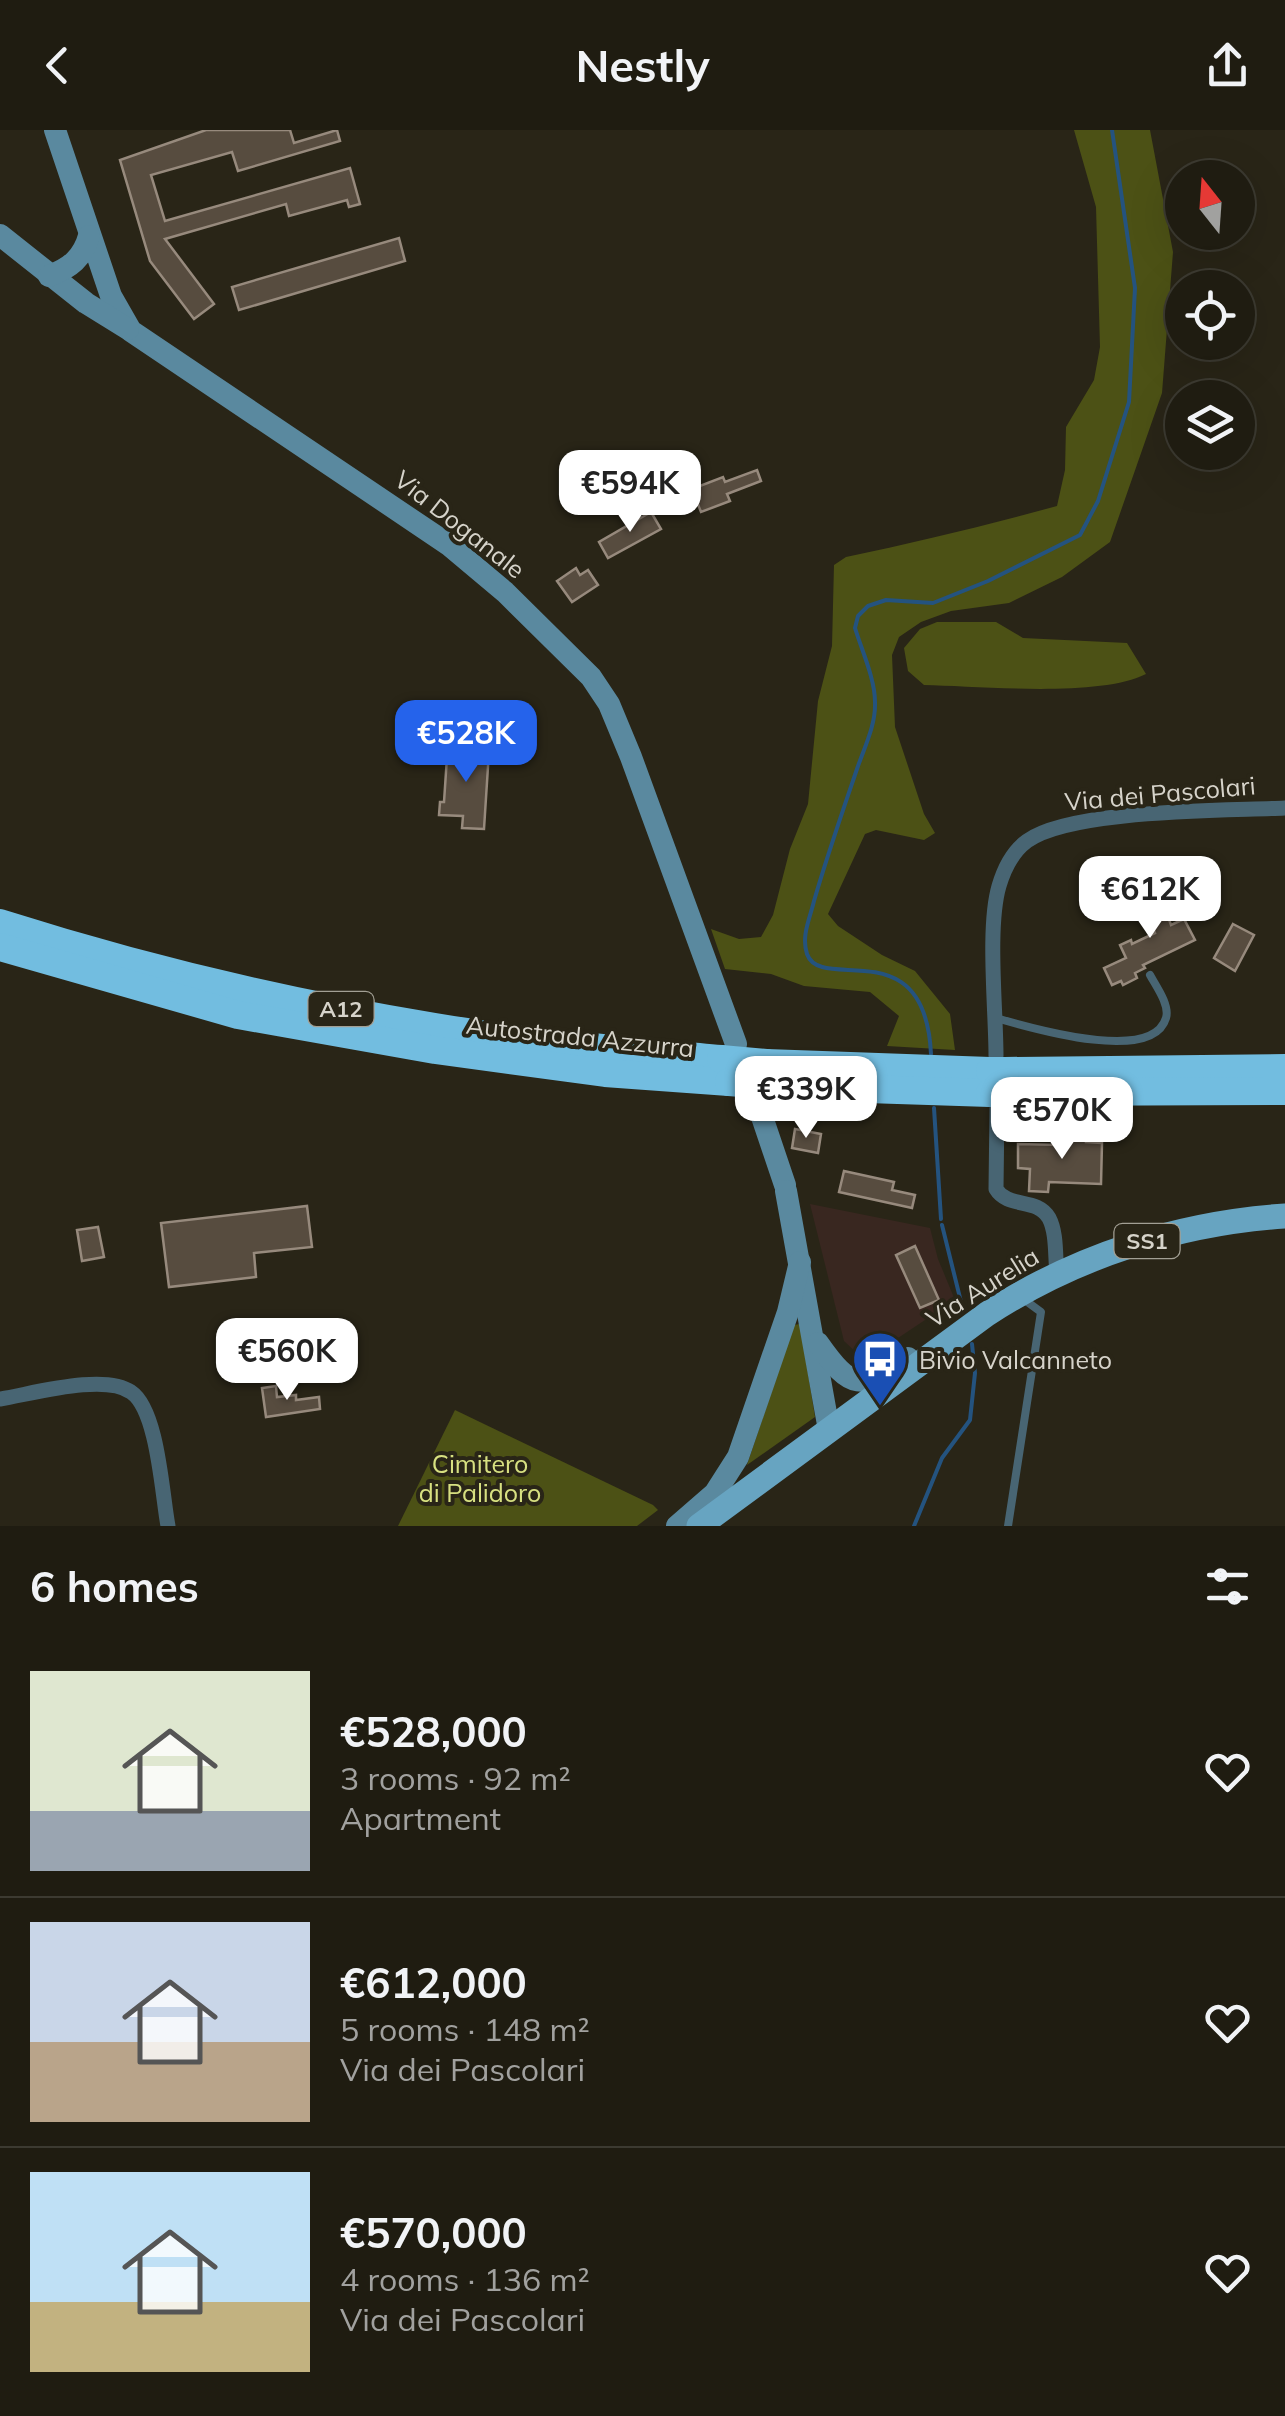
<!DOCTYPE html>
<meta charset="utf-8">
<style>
body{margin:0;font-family:Mulish,sans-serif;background:#27251a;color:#f1f3f6;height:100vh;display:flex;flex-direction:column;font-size:38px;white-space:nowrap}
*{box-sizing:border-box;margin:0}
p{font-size:32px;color:#a1a19f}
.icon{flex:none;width:55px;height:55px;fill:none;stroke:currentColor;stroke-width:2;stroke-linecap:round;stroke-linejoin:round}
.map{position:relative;height:1396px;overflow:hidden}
.drawer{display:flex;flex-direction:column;background:#1f1c11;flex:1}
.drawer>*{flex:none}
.needle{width:65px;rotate:343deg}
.fabs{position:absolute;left:1165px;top:30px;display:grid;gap:20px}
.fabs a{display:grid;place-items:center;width:90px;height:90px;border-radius:50%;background:#1f1c11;box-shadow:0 10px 40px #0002,0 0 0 2px #3c3a31;font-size:50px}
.price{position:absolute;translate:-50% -85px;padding:0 22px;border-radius:20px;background:#fff;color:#222;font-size:32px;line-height:65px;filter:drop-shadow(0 2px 5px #0008)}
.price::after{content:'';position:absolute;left:50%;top:60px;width:30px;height:22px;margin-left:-15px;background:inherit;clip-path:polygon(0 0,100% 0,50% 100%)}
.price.selected{background:#2563eb;color:#fff}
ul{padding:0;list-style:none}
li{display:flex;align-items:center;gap:30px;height:250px;padding:0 30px}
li+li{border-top:2px solid #3c3a31}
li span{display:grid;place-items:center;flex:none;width:280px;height:200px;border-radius:0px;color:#555}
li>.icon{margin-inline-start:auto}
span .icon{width:120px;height:120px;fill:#fffc;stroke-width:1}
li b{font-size:42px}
h2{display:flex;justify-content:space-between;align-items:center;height:120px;padding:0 30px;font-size:42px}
header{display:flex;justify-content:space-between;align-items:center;height:130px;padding:0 30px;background:#1f1c11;font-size:45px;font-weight:700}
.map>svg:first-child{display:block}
.industrial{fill:#392720}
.green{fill:#4c5115}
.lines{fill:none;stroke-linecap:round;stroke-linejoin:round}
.stream{stroke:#24537f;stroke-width:4}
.building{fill:#574c3f;stroke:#978a7d;stroke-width:2.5}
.lane{stroke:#486573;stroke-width:8}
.street{stroke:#486573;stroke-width:15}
.secondary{stroke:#5a899f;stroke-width:22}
.primary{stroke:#67a4c1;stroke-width:25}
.highway{stroke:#72bde0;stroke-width:28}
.highway-bridge{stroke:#72bde0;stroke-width:28}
.labels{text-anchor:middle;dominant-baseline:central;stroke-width:8;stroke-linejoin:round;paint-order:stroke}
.shield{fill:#292517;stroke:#a29f94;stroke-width:2.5}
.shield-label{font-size:22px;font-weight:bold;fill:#d6d3ca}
.street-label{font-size:25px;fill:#d6d3ca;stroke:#292517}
.poi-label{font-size:25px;fill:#d6d3ca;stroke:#292517;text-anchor:start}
.park-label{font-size:25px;fill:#d7e081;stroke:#292517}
</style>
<header><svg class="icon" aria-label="back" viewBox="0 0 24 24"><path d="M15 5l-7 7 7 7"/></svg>Nestly<svg class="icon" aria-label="share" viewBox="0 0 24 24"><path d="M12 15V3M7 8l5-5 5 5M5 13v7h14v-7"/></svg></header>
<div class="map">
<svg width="1285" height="1396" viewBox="0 0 1285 1396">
<rect width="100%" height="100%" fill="#292517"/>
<!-- industrial -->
<path class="industrial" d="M810,1074L930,1098L938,1129L955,1170L868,1228L859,1225L844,1211Z"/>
<!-- green -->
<g class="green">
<path d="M1074,0H1150L1173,122L1162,263L1110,412L1062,447L1009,473L951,481L921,492L899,507L892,525L895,597L924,684L935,703L924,710L876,700L865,704L828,784L838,796L882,825L915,841L950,884L955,920L887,916L899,886L870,862L804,856L771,844L725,839L711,799L739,809L761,807L773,785L790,719L808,674L818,571L832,516L834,435L846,427C917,412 987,395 1057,376L1065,340L1066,297L1094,250L1100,217L1096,77Z"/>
<path d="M937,492H996L1023,508L1127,513L1146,544C1099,568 979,556 924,555L908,541L904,518L920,499Z"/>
<path d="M800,1194L815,1287L747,1335L794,1195Z"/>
<path d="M455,1280L653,1375L658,1380L637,1396H398Z"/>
</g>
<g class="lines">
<!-- stream -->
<g class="stream">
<path d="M931,924C925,798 821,864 807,824C801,806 810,788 814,771C827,726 842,683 857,639C864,618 876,595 875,572C875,549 862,521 855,498L858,486L868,476L886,470L933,473L988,451L1080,405L1098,371L1129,272L1135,158L1112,0"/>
<path d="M934,978L941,1089"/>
<path d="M942,1095L963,1180"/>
<path d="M914,1396L942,1328L970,1290L975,1243L972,1214"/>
</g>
</g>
<!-- building -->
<g class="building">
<path d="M206,0H290L294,13L337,0L340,11L238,41L232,22L151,45L165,91L350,38L360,74L349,77L347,70L289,86L286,74L165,109L214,174L194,189L150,131L120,30Z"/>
<path d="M399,108L405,131L239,180L232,157Z"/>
<path d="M757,340L761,351L727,364L730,371L701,382L692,359L723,347L725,352Z"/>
<path d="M651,382L661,399L608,428L599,412Z"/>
<path d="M576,438L580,445L588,440L598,455L572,472L557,451Z"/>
<path d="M448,612L470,614L472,620L489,621L484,699L462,698L463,686L439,685L440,672H444Z"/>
<path d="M1157,756L1171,795L1184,789L1195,810L1143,835L1145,838L1135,843L1137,848L1123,855L1121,851L1112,855L1104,838L1126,828L1120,815L1131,810L1132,814L1155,803L1140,762Z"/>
<path d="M1233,794L1254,805L1235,841L1214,828Z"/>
<path d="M795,999L821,1004L818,1023L792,1018Z"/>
<path d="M1062,1000L1087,1001L1086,1012L1102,1013L1101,1054L1049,1052L1048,1062L1029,1061L1030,1039L1018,1038V1014L1062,1015Z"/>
<path d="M844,1041L894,1052L892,1060L915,1065L912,1078L839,1062Z"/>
<path d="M307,1076L312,1117L254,1123L256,1147L169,1157L161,1093Z"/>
<path d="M98,1097L104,1127L82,1131L77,1100Z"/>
<path d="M915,1116L939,1170L920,1178L896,1125Z"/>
<path d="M276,1256L277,1267L296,1265V1270L319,1267L320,1279L266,1287L262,1258Z"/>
</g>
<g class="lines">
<!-- lane -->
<g class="lane">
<path d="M996,888C1028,897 1152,935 1166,888C1170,875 1156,856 1150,845"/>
<path d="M1008,1396L1041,1182L1022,1168"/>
</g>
<!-- street -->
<g class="street">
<path d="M996,926C996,880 987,797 999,756C1004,739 1012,722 1027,711C1071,679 1226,681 1285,678"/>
<path d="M997,978L996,1059C1008,1079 1037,1067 1049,1088C1057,1103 1055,1127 1057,1144"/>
<path d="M0,1269C32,1264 104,1243 131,1262C158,1280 162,1365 168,1396"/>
</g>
<!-- secondary -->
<g class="secondary">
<path d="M55,0L111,166L131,201L449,415L505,462L591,547L609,574L631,627L736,914"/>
<path d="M0,105L86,173L128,199"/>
<path d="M49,146C70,138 83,128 89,106"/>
<path d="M756,969L785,1055"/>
<path d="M786,1061L829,1300"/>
<path d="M818,1213C851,1260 861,1261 908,1228"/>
<path d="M677,1396L715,1363L738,1327L788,1182L800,1132"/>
</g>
<!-- primary -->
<path class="primary" d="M699,1396L987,1184C1076,1126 1179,1093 1285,1086"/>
<!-- highway -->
<g class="highway">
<path d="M0,793C142,838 288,873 435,897C530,913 626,920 721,929"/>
<path d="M0,817L238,885L435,920L605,943L729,952"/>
<path d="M766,933L990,941"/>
<path d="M1005,941L1285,938"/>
<path d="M775,956L990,963"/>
<path d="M1005,962L1285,961"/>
</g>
<!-- highway-bridge -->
<g class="highway-bridge">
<path d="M721,929L766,933"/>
<path d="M990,941H1005"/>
<path d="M729,952L775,956"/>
<path d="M990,963L1005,962"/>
</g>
</g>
<!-- icons -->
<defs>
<g id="bus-pin" transform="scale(2.875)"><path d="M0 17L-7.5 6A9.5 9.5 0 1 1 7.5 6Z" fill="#1a4fb4" stroke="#292517"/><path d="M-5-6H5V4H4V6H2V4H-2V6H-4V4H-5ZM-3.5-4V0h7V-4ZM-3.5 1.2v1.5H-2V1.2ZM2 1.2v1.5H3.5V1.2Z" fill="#fff"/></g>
</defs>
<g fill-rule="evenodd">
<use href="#bus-pin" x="880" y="1229"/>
</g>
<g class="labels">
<!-- shield labels -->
<g class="shield">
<rect x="308.5" y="862" width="65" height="34" rx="8"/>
<rect x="1114.5" y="1094" width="65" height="34" rx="8"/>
</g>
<g class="shield-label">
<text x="341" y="879">A12</text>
<text x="1147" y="1111">SS1</text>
</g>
<!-- street labels -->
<g class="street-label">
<text transform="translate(460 394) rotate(38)">Via Doganale</text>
<text transform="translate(1160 663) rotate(-5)">Via dei Pascolari</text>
<text transform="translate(580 906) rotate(6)">Autostrada Azzurra</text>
<text transform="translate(982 1157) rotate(-32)">Via Aurelia</text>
</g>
<!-- poi labels -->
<g class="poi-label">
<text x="919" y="1229">Bivio Valcanneto</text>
</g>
<!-- park labels -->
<g class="park-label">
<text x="480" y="1333">Cimitero<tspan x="480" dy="29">di Palidoro</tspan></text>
</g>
</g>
</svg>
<div class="fabs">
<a><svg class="needle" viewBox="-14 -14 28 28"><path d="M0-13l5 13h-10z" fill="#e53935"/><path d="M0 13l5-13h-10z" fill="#a1a19f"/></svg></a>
<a><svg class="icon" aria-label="locate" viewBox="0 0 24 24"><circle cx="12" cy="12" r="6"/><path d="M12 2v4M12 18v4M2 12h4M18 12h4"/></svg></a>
<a><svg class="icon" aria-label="layers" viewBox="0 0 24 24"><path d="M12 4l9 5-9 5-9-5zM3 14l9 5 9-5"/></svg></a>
</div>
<b class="price" style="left:630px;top:405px">€594K</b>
<b class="price selected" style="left:466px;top:655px">€528K</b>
<b class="price" style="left:1150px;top:811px">€612K</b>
<b class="price" style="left:806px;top:1011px">€339K</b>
<b class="price" style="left:1062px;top:1032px">€570K</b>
<b class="price" style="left:287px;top:1273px">€560K</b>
</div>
<section class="drawer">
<h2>6 homes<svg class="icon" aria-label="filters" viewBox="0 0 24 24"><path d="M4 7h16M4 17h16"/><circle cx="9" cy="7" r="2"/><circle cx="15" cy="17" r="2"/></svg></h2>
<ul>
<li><span style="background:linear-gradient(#dfe7d0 70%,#9aa5b1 0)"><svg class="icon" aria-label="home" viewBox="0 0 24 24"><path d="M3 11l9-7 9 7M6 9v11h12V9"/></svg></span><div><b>€528,000</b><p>3 rooms · 92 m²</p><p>Apartment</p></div><svg class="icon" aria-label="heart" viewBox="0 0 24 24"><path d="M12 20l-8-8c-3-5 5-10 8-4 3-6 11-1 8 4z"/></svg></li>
<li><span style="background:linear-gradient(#c9d6e8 60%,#b9a48a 0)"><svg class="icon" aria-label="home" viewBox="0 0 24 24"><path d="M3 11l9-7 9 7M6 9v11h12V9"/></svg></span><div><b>€612,000</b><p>5 rooms · 148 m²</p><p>Via dei Pascolari</p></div><svg class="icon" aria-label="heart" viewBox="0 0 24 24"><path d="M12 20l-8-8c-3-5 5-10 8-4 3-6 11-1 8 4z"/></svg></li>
<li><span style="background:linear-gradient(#bfe0f5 65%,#c2b280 0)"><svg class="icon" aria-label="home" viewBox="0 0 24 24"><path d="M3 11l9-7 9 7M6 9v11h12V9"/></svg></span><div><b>€570,000</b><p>4 rooms · 136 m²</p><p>Via dei Pascolari</p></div><svg class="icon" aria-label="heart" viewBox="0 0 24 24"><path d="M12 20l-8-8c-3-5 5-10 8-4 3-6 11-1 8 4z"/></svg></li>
</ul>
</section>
